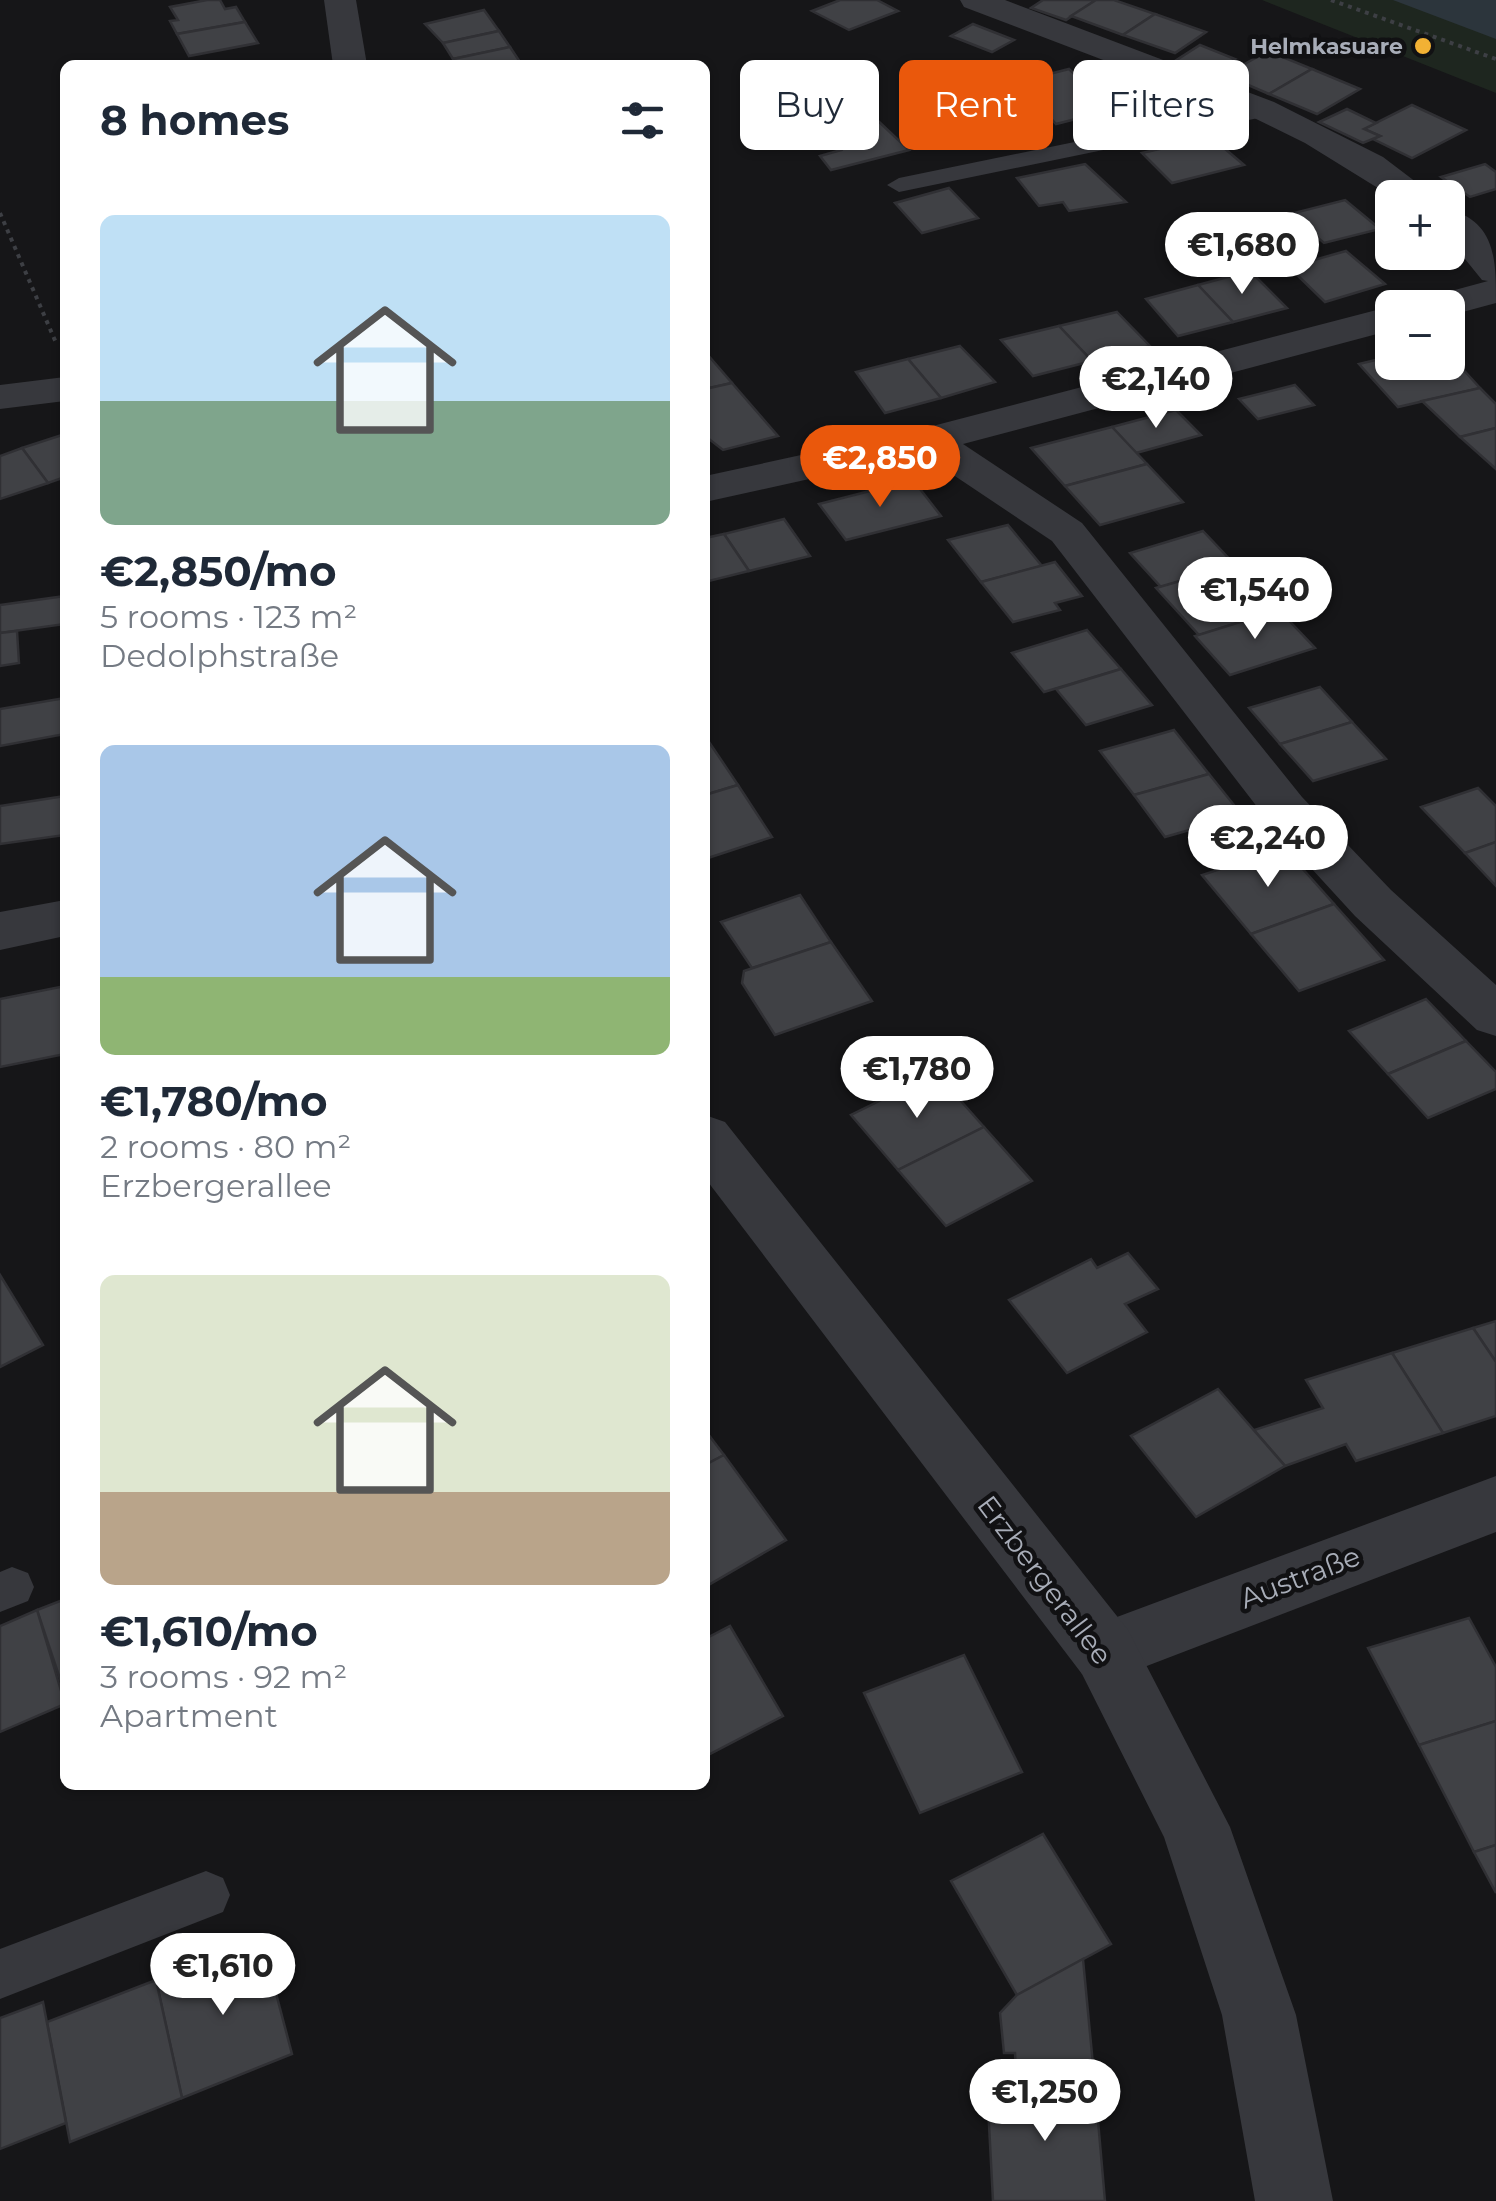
<!DOCTYPE html>
<meta charset="utf-8">
<style>
body{margin:0;font-family:Montserrat,sans-serif;background:#f2f2f3;color:#1f2937;height:100vh;display:flex;flex-direction:column;font-size:38px;white-space:nowrap}
*{box-sizing:border-box;margin:0}
p{font-size:32px;color:#747a83}
.icon{flex:none;width:55px;height:55px;fill:none;stroke:currentColor;stroke-width:2;stroke-linecap:round;stroke-linejoin:round}
.map{position:relative;flex:1;overflow:hidden}
.details{position:absolute;left:60px;top:60px;width:650px;height:1730px;display:flex;flex-direction:column;background:#fff;border-radius:15px;box-shadow:0 2px 8px #0004}
.details>*{flex:none}
.guide{position:absolute;left:740px;top:60px;width:605px;height:90px;display:flex;gap:20px}
.controls{position:absolute;left:1375px;top:180px;display:grid;gap:20px}
.controls a{display:grid;place-items:center;width:90px;height:90px;border-radius:15px;background:#fff;box-shadow:0 2px 8px #0004;font-size:50px}
.price{position:absolute;translate:-50% -85px;padding:0 22px;border-radius:35px;background:#fff;color:#222;font-size:32px;line-height:65px;filter:drop-shadow(0 2px 5px #0008)}
.price::after{content:'';position:absolute;left:50%;top:60px;width:30px;height:22px;margin-left:-15px;background:inherit;clip-path:polygon(0 0,100% 0,50% 100%)}
.price.current{background:#ea580c;color:#fff}
ul{padding:0;list-style:none}
li{display:grid;align-content:center;gap:20px;height:530px;padding:0 40px}
li span{display:grid;place-items:center;height:310px;border-radius:15px;color:#555}
li>.icon{margin-inline-start:auto}
span .icon{width:180px;height:180px;fill:#fffc;stroke-width:1}
li b{font-size:42px}
h2{display:flex;justify-content:space-between;align-items:center;height:120px;padding:0 40px;font-size:42px}
.pill{padding:0 35px;border-radius:15px;background:#fff;box-shadow:0 2px 8px #0004;font-size:35px;line-height:90px}
.pill.current{background:#ea580c;color:#fff}
.map>svg:first-child{display:block}
.green{fill:#1e261f}
.water{fill:#2c353c}
.building{fill:#404145;stroke:#303034;stroke-width:2.5}
.lines{fill:none;stroke-linecap:round;stroke-linejoin:round}
.path{stroke:#3d3f44;stroke-width:4;stroke-dasharray:4 5;stroke-linecap:butt}
.service{fill:#37383d;fill-rule:evenodd}
.minor{fill:#37383d;fill-rule:evenodd}
.tertiary{fill:#37383d;fill-rule:evenodd}
.poi-dot{fill:#f2b134;stroke:#111113;stroke-width:4}
.labels{text-anchor:middle;dominant-baseline:central;stroke-width:9;stroke-linejoin:round;paint-order:stroke}
.far-poi-label{font-size:22px;font-weight:bold;fill:#a8adb8;stroke:#111113;text-anchor:end}
.street-label{font-size:28px;fill:#a8adb8;stroke:#111113}
</style>
<div class="map">
<svg width="1496" height="2201" viewBox="0 0 1496 2201">
<rect width="100%" height="100%" fill="#161618"/>
<!-- green -->
<path class="green" d="M1262,0H1496V93Z"/>
<!-- water -->
<path class="water" d="M1393,0H1496V39Z"/>
<!-- building -->
<g class="building">
<path d="M207,0H220L225,9L236,7L245,22L177,34L170,21L178,20L170,7Z"/>
<path d="M840,0H877L898,11L849,30L812,11Z"/>
<path d="M1043,0H1096L1066,20L1031,8Z"/>
<path d="M1096,0H1114L1155,14L1123,35L1071,16Z"/>
<path d="M484,10L499,31L443,43L425,24Z"/>
<path d="M1155,14L1206,32L1175,53L1123,35Z"/>
<path d="M245,22L258,43L189,56L177,34Z"/>
<path d="M973,24L1014,40L992,52L951,36Z"/>
<path d="M499,31L510,47L453,59L443,43Z"/>
<path d="M1200,45L1235,59L1211,74L1175,61Z"/>
<path d="M510,47L522,65H456L453,59Z"/>
<path d="M1268,51L1312,69L1269,94L1225,75Z"/>
<path d="M1069,69L1090,89L1101,87L1123,107L1056,124L1018,82Z"/>
<path d="M1312,69L1360,89L1317,114L1269,94Z"/>
<path d="M971,90L1007,130L954,142L919,101Z"/>
<path d="M1412,105L1466,130L1412,158L1373,139L1380,136L1364,129Z"/>
<path d="M1347,109L1376,123L1364,129L1380,136L1363,143L1319,122Z"/>
<path d="M876,119L909,150L831,170L820,156L841,150L825,133Z"/>
<path d="M1211,137L1244,165L1172,183L1142,153Z"/>
<path d="M1085,164L1126,202L1069,211L1063,202L1039,206L1017,178Z"/>
<path d="M1485,164L1496,172V189L1470,197L1441,177Z"/>
<path d="M949,188L978,218L922,233L895,203Z"/>
<path d="M1345,200L1380,229L1324,243L1290,214Z"/>
<path d="M1346,251L1385,284L1325,302L1289,267Z"/>
<path d="M1250,271L1287,308L1233,322L1198,285Z"/>
<path d="M1198,285L1233,322L1178,336L1146,299Z"/>
<path d="M1117,312L1150,346L1092,361L1059,326Z"/>
<path d="M1059,326L1092,361L1033,376L1001,340Z"/>
<path d="M960,346L995,382L941,398L908,359Z"/>
<path d="M1448,353L1480,388L1398,407L1359,364L1392,356V362H1448Z"/>
<path d="M705,354H707L732,383L705,389Z"/>
<path d="M908,359L941,398L885,413L856,372Z"/>
<path d="M732,383L778,436L723,450L705,436V389Z"/>
<path d="M1295,385L1314,405L1258,419L1239,399Z"/>
<path d="M1480,388L1496,404V428L1460,437L1422,401Z"/>
<path d="M1176,410L1201,435L1136,453L1112,427Z"/>
<path d="M1112,427L1147,464L1065,486L1031,448Z"/>
<path d="M1496,428V469L1460,437Z"/>
<path d="M65,434V477L48,483L22,448Z"/>
<path d="M22,448L48,483L0,499V456Z"/>
<path d="M1147,464L1183,502L1100,525L1065,486Z"/>
<path d="M913,480L941,516L846,540L819,504Z"/>
<path d="M784,519L810,556L749,571L724,534Z"/>
<path d="M1008,525L1042,566L981,582L948,540Z"/>
<path d="M1203,531L1235,565L1161,587L1130,553Z"/>
<path d="M724,534L749,571L705,582V538Z"/>
<path d="M1055,562L1082,596L1055,603L1060,610L1013,622L981,582Z"/>
<path d="M1235,565L1279,610L1199,635L1156,588Z"/>
<path d="M65,596V624L0,633V605Z"/>
<path d="M1279,610L1315,648L1230,675L1195,636Z"/>
<path d="M1087,630L1121,669L1044,692L1012,653Z"/>
<path d="M17,631L19,663L0,666V633Z"/>
<path d="M1121,669L1152,705L1086,725L1056,689Z"/>
<path d="M1320,687L1352,722L1280,744L1249,708Z"/>
<path d="M65,698V734L0,746V709Z"/>
<path d="M1352,722L1386,759L1313,781L1280,744Z"/>
<path d="M1174,730L1209,774L1134,795L1100,751Z"/>
<path d="M705,736L738,785L705,795Z"/>
<path d="M1209,774L1242,815L1165,837L1134,795Z"/>
<path d="M738,785L772,837L705,859V795Z"/>
<path d="M1478,788L1496,806V842L1465,853L1421,807Z"/>
<path d="M65,796V835L0,844V806Z"/>
<path d="M1496,842V886L1465,853Z"/>
<path d="M1284,848L1334,904L1251,934L1202,875Z"/>
<path d="M800,895L831,942L752,968L721,922Z"/>
<path d="M1334,904L1384,960L1299,991L1251,934Z"/>
<path d="M831,942L872,1001L775,1035L742,983L744,971Z"/>
<path d="M65,986V1054L0,1067V999Z"/>
<path d="M1426,999L1466,1041L1388,1074L1349,1031Z"/>
<path d="M1466,1041L1496,1072V1089L1428,1118L1388,1074Z"/>
<path d="M936,1073L984,1127L898,1170L851,1115Z"/>
<path d="M984,1127L1032,1181L946,1226L898,1170Z"/>
<path d="M1128,1253L1158,1289L1125,1304L1147,1332L1067,1373L1009,1300L1091,1259L1097,1268Z"/>
<path d="M0,1275L43,1345L0,1367Z"/>
<path d="M1496,1321V1362L1473,1328Z"/>
<path d="M1473,1328L1496,1362V1416L1443,1433L1392,1353Z"/>
<path d="M1392,1353L1443,1433L1356,1461L1346,1444L1285,1466L1254,1430L1323,1408L1306,1380Z"/>
<path d="M1218,1389L1285,1466L1196,1517L1131,1436Z"/>
<path d="M705,1430L724,1455L705,1465Z"/>
<path d="M724,1455L786,1540L705,1587V1465Z"/>
<path d="M65,1599V1694L37,1610Z"/>
<path d="M37,1610L65,1704L0,1732V1626Z"/>
<path d="M1469,1618L1496,1667V1721L1419,1745L1368,1648Z"/>
<path d="M730,1626L783,1716L708,1755L705,1749V1639Z"/>
<path d="M964,1655L1022,1772L920,1813L864,1693Z"/>
<path d="M1496,1721V1845L1474,1852L1419,1745Z"/>
<path d="M1043,1834L1111,1944L1017,1995L951,1881Z"/>
<path d="M1496,1845V1893L1474,1852Z"/>
<path d="M262,1940L292,2054L182,2098L156,1980Z"/>
<path d="M1083,1959L1095,2086H1017L1015,2053H1004L1000,2013L1017,1995Z"/>
<path d="M156,1980L182,2098L70,2142L47,2022Z"/>
<path d="M43,2002L66,2123L0,2149V2018Z"/>
<path d="M987,2086H1095L1105,2201H993Z"/>
</g>
<g class="lines">
<!-- path -->
<g class="path">
<path d="M1331,0L1496,59"/>
<path d="M908,115L930,140"/>
<path d="M0,213L57,345"/>
</g>
<!-- service -->
<g class="service">
<path d="M1260,104L1268,106L1272,111L1268,116L899,192L887,185L899,178Z"/>
<path d="M12,1567L28,1573L34,1587L28,1601L0,1612V1572Z"/>
<path d="M206,1871L223,1878L230,1895L223,1912L0,1999V1949Z"/>
</g>
<!-- minor -->
<g class="minor">
<path d="M960,0H1005L1274,102L1383,157L1437,198H1394L1305,143L1250,116L964,7Z"/>
<path d="M1448,209C1496,222 1496,259 1496,303L1448,316V308H1413L1418,300L1488,281L1482,280L1448,238Z"/>
<path d="M1392,306L1397,308H1392V330L963,444L1082,523L1302,797L1391,890L1496,985V1036L1477,1030L1355,916L1268,821L1052,541L922,454L705,502V476L925,428Z"/>
<path d="M65,377V401L0,409V385Z"/>
<path d="M65,900V936L0,950V912Z"/>
<path d="M1496,1476V1532L1105,1682L1082,1674L1072,1652L1082,1630Z"/>
</g>
<!-- tertiary -->
<g class="tertiary">
<path d="M324,0H356L367,65H333Z"/>
<path d="M705,1115L725,1122L1128,1630L1230,1827L1296,2015L1333,2201H1255L1222,2015L1164,1837L1082,1674L705,1178Z"/>
</g>
</g>
<!-- markers -->
<circle class="poi-dot" cx="1423" cy="46" r="10"/>
<g class="labels">
<!-- far-poi labels -->
<g class="far-poi-label">
<text x="1403" y="46">Helmkasuare</text>
</g>
<!-- street labels -->
<g class="street-label">
<text transform="translate(1300 1577) rotate(-21)">Austraße</text>
<text transform="translate(1045 1580) rotate(53)">Erzbergerallee</text>
</g>
</g>
</svg>
<div class="controls">
<a>+</a>
<a>−</a>
</div>
<b class="price" style="left:1242px;top:297px">€1,680</b>
<b class="price" style="left:1156px;top:431px">€2,140</b>
<b class="price current" style="left:880px;top:510px">€2,850</b>
<b class="price" style="left:1255px;top:642px">€1,540</b>
<b class="price" style="left:1268px;top:890px">€2,240</b>
<b class="price" style="left:917px;top:1121px">€1,780</b>
<b class="price" style="left:223px;top:2018px">€1,610</b>
<b class="price" style="left:1045px;top:2144px">€1,250</b>
<div class="guide">
<a class="pill">Buy</a>
<a class="pill current">Rent</a>
<a class="pill">Filters</a>
</div>
<section class="details">
<h2>8 homes<svg class="icon" aria-label="filters" viewBox="0 0 24 24"><path d="M4 7h16M4 17h16"/><circle cx="9" cy="7" r="2"/><circle cx="15" cy="17" r="2"/></svg></h2>
<ul>
<li><span style="background:linear-gradient(#bfe0f5 60%,#7fa58c 0)"><svg class="icon" aria-label="home" viewBox="0 0 24 24"><path d="M3 11l9-7 9 7M6 9v11h12V9"/></svg></span><div><b>€2,850/mo</b><p>5 rooms · 123 m²</p><p>Dedolphstraße</p></div></li>
<li><span style="background:linear-gradient(#a9c7e8 75%,#8fb573 0)"><svg class="icon" aria-label="home" viewBox="0 0 24 24"><path d="M3 11l9-7 9 7M6 9v11h12V9"/></svg></span><div><b>€1,780/mo</b><p>2 rooms · 80 m²</p><p>Erzbergerallee</p></div></li>
<li><span style="background:linear-gradient(#dfe7d0 70%,#b9a48a 0)"><svg class="icon" aria-label="home" viewBox="0 0 24 24"><path d="M3 11l9-7 9 7M6 9v11h12V9"/></svg></span><div><b>€1,610/mo</b><p>3 rooms · 92 m²</p><p>Apartment</p></div></li>
</ul>
</section>
</div>
